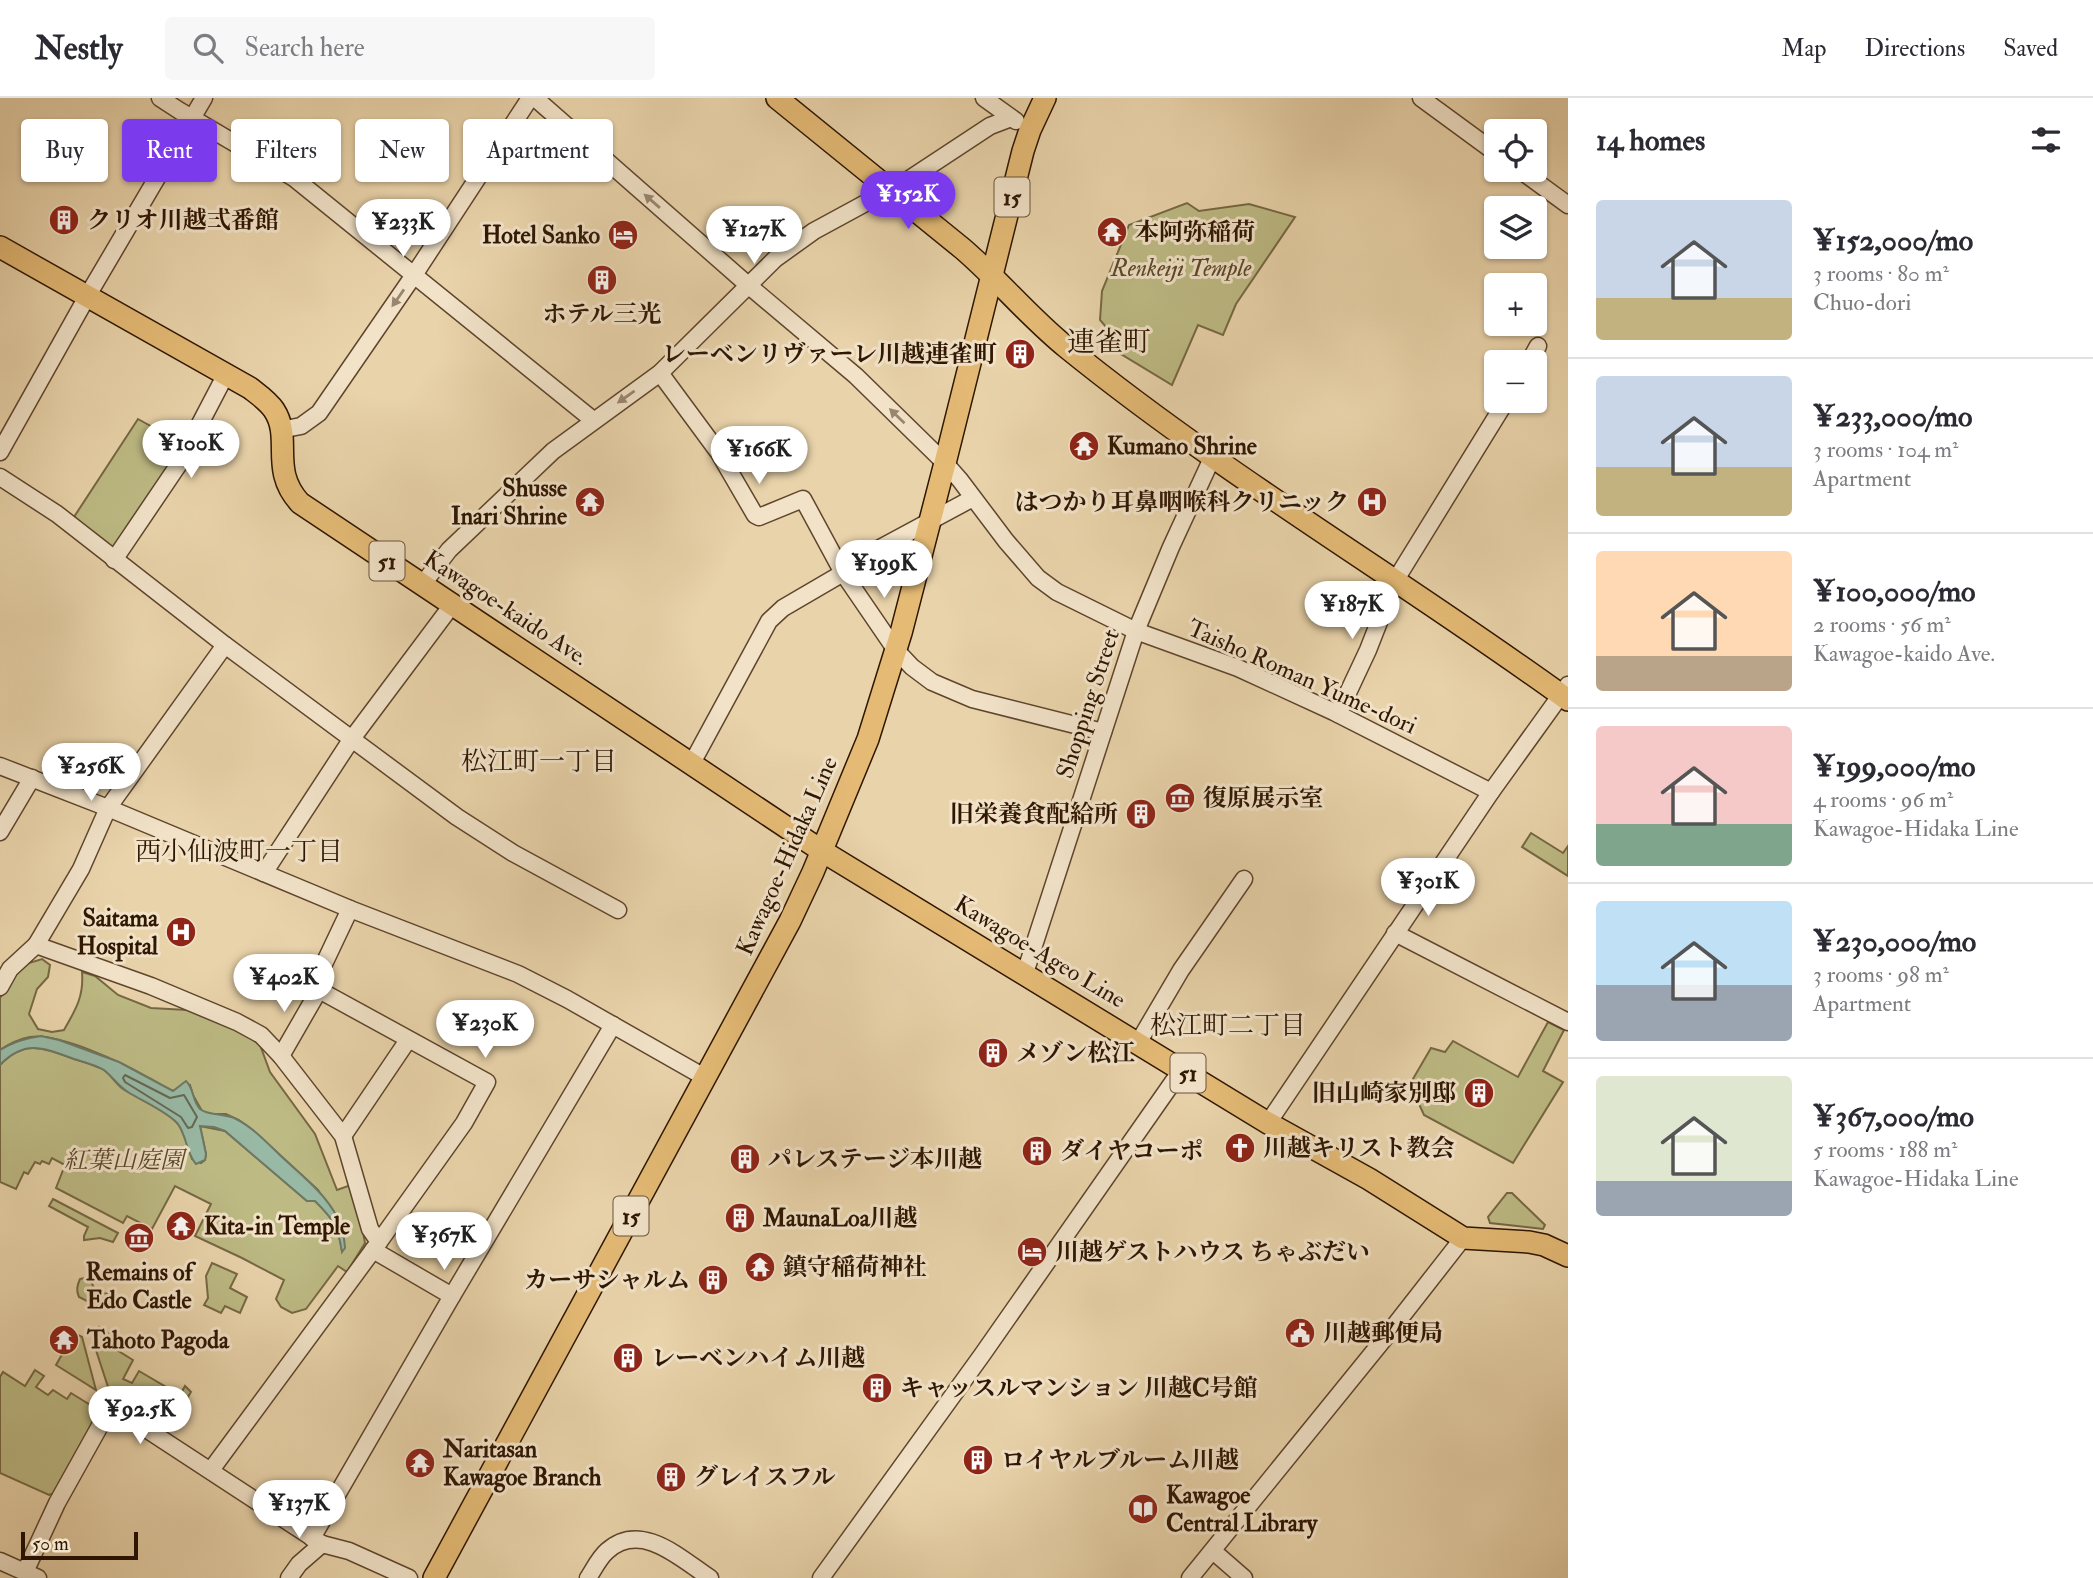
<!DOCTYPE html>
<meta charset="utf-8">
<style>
body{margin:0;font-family:"IM FELL Double Pica","Noto Serif JP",serif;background:#f7f7f7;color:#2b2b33;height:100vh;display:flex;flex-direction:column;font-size:26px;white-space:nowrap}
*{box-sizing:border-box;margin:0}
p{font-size:23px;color:#7c7c81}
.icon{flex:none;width:38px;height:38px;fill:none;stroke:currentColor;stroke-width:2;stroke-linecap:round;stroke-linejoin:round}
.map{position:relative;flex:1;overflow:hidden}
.sheet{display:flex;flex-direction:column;background:#fff;width:525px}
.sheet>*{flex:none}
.hud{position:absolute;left:21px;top:21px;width:665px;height:63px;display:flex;gap:14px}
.controls{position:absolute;left:1484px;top:21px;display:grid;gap:14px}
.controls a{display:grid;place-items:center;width:63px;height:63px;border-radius:7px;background:#fff;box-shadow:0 2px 5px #0004;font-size:35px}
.scale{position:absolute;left:21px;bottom:18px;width:117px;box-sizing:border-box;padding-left:7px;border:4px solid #2f1602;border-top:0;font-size:19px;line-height:24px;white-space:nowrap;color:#2f1602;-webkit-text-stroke:5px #f1e2c8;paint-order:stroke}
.price{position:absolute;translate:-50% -60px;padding:0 16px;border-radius:24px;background:#fff;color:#222;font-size:23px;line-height:46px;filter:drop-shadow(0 2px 4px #0008)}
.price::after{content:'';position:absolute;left:50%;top:42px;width:21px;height:16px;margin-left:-10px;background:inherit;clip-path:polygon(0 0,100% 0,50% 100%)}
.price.current{background:#7c3aed;color:#fff}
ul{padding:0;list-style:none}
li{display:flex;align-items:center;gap:21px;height:175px;padding:0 28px}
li+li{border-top:2px solid #e1e1e2}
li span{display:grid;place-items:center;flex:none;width:196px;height:140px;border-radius:7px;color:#555}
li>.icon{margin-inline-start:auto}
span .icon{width:84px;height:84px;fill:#fffc;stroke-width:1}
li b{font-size:30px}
h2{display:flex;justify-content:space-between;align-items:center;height:84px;padding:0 28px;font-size:30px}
.tag{padding:0 24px;border-radius:7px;background:#fff;box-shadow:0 2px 5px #0004;font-size:24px;line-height:63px}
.tag.current{background:#7c3aed;color:#fff}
header{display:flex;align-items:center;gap:42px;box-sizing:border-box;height:98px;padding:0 35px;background:#fff;border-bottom:2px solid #e1e1e2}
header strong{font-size:33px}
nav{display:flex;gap:38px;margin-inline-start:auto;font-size:24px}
.search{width:490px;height:63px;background:#f7f7f7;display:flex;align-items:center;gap:18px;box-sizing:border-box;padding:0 24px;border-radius:7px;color:#7c7c81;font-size:26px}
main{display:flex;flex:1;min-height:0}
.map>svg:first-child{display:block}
.green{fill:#bdba84;stroke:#766843;stroke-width:2}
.water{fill:#98b9a5;stroke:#6e7864;stroke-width:2}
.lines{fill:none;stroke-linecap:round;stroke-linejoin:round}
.shore{stroke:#646854;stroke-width:2}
.minor-casing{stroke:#5e452c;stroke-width:19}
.major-casing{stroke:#2f1602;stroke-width:24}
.minor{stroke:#f1e2c8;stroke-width:16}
.major{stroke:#e4ba75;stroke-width:21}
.oneway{fill:#9a866f}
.labels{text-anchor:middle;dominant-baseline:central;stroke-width:6;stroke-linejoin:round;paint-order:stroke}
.shield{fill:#f1e2c8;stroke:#69533d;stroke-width:2}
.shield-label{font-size:23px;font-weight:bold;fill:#2f1602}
.poi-label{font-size:24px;font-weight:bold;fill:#2f1602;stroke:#f1e2c8;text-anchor:start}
.park-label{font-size:24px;font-style:italic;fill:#5a4729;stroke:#f1e2c8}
.street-label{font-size:24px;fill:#2f1602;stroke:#f1e2c8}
.neighbourhood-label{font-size:26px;fill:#2f1602;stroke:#f1e2c8}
.quarter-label{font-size:28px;fill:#2f1602;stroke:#f1e2c8}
</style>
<header>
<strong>Nestly</strong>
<div class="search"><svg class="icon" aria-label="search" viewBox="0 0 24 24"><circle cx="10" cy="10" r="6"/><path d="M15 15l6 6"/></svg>Search here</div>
<nav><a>Map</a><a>Directions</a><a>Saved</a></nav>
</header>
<main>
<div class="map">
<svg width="1568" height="1480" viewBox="0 0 1568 1480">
<rect width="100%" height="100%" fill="#e9d3aa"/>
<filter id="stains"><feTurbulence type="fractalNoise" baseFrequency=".00286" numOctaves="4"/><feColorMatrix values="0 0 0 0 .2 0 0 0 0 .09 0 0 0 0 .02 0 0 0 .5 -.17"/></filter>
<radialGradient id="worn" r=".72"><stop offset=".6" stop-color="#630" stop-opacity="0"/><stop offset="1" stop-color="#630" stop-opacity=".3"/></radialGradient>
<!-- green -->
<g class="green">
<path d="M1187,105L1199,113L1249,106L1295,119L1236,206L1223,237L1198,227L1172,287L1121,256L1124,250L1100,222L1102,193L1129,127Z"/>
<path d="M138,321L183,346L115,448L108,450L72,422Z"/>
<path d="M1531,735L1563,755L1568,748V778L1522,749Z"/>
<path d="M42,861L50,867L48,879L37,891L29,916L38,931L52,934L64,932C76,911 84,898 82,874L95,878L118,897L151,910L187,912L200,916L239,932L260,947L270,974L315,1036L337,1092L348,1088L352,1089L359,1111L365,1145L347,1174L338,1168L306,1211L292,1215L281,1209L276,1201L284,1182L242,1160L195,1138L211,1106L175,1088L152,1131L127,1118L123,1125L56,1090L65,1067L52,1060L49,1066L42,1063L40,1066L35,1064L28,1076L24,1074L16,1091L0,1084V967C25,941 44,950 74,961C84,964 95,967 104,972C112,978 116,986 123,991C139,1001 166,1012 178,1026C185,1036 188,1050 192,1061L201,1065L205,1062L206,1056L200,1028L225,1033L307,1103H315C334,1121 338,1127 342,1153L344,1134L318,1092L255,1034L239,1022L226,1016H207L202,1013L193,997L190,987L173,993C165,990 157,984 149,980C123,965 60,935 30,939C19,941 9,946 0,952V900L19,868Z"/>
<path d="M1548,924L1564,932L1543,973L1563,984L1513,1065L1424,1017L1410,986L1431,950L1445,954L1453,943L1518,979Z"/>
<path d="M1507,1095H1512L1545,1127L1543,1131L1490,1125L1488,1119Z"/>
<path d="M53,1101L118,1135L113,1144L100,1140L84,1142V1138L88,1129L49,1108Z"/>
<path d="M212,1165L237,1176L230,1190L247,1199L240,1215L225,1208L221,1215L204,1207L208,1200L206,1178Z"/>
<path d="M84,1180L92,1185C94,1195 102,1195 111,1196L103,1211L79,1199C76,1192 77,1188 80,1181Z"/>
<path d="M99,1229L120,1244L117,1252L133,1262L123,1281L132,1285L139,1273L180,1297L185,1288L191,1294L181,1310L158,1293L149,1305L140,1299L132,1311L111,1298L93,1243Z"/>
<path d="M78,1237L82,1239L96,1292L56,1267L64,1253L69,1255Z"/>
<path d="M35,1272L44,1278L36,1289L48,1297L53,1292L67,1301L71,1295L100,1313L59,1393L49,1397L0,1375V1279L3,1274L25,1288Z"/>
</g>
<!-- water -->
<path class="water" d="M41,938L59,942L119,964L173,993L186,983C194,990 192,1003 200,1011C208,1018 225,1015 236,1021C254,1030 268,1046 282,1059C301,1077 325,1095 337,1119C343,1129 344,1139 345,1150L342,1154C338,1128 334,1122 315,1103H307L225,1033L214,1029L200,1028L206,1056L205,1062L196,1066C186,1055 187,1038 178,1026C168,1014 142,1003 128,994C118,988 113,979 104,972C96,967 84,964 74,961C44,950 25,941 0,967V952C13,944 25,940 41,938Z"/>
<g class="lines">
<!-- shore -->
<path class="shore" d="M125,977L170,1000L184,997L197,1019L192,1029L188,1030L181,1019L125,984L123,980Z"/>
<!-- minor casing -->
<g class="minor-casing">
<g id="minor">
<path d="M160,0L180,13L294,80L593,322"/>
<path d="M535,0L748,187L856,278L945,365L960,382L1006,443L1038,480L1057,494L1136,533L1238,570L1334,614L1491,694"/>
<path d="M984,0L1016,23"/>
<path d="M1421,0L1496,55"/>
<path d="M1520,72L1568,107"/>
<path d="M1529,264L1538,248"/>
<path d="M660,275L719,355L755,417L759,419L803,401L843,475L895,551L912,569L932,584L972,601L1103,634"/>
<path d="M280,332L301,328L319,315L414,177L530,0"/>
<path d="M0,354L88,197L204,0"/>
<path d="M0,379L57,416L225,547L457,719L513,755L618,812"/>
<path d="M114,462L179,366L226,276"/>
<path d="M841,471L973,400"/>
<path d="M422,487L449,452L553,353L660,275L775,161L814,133L908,82L990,28L1011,20"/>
<path d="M1338,616L1368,552L1395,483L1506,303"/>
<path d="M692,665L769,523L783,510L843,475"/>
<path d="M0,668L108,710L350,811L518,876L567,901L706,980"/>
<path d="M0,734L32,680"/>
<path d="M264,775L351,642L452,507"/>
<path d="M350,811L314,887L319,892L487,984L464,1025L379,1144"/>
<path d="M1395,835L1568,924"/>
<path d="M36,847L151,888L237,924L261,937L281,958L343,1038L370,1131L379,1144L211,1372"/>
<path d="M1025,875L1136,533L1171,449L1213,358"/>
<path d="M0,889L10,871L36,847L81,771L108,710L225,547"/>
<path d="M1138,945L1181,872L1244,781"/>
<path d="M281,958L319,892"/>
<path d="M1268,1025L1491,694L1568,587"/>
<path d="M343,1038L408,942"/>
<path d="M373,1152L452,1198"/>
<path d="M312,1440L452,1198L613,927"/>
<path d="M1213,1453L1244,1480"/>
<path d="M0,1463L38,1480"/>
<path d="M25,1474L57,1405L111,1308L322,1446"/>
<path d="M289,1480L299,1466L322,1446L349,1453L409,1480"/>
<path d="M588,1480C594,1471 599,1460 607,1453C641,1422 681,1461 710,1480"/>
<path d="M821,1480L982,1257L1182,971"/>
<path d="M1190,1480L1384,1241L1463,1140"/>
</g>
</g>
<!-- major casing -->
<g class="major-casing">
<g id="major">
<path d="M777,0L963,151C999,182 1029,219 1066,249C1225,378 1403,482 1568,602"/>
<path d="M0,149L250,290C259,297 268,303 274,312C293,341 269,371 300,405L822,753L1268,1025L1369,1081L1463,1140L1529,1144L1544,1147L1568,1158"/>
<path d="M434,1480L790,823L813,774L868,641L901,535L945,365L1023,53L1030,32L1045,0"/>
</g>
</g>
<!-- minor -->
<use href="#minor" class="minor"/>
<!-- major -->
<use href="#major" class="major"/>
</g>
<!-- one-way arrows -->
<defs><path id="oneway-solid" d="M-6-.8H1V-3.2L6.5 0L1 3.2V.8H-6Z" transform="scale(1.75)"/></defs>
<g class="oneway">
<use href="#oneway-solid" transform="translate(652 103) rotate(-139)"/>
<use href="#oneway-solid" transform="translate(398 200) rotate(125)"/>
<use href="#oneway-solid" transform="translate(626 299) rotate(145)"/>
<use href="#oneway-solid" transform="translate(897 318) rotate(-136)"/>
</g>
<!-- icons -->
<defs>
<g id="building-disc" transform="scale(1.575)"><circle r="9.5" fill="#8f2418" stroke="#f1e2c8"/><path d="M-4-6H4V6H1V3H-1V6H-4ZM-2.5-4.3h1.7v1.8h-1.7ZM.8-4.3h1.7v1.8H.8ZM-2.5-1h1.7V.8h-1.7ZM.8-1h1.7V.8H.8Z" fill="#fff"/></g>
<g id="temple-disc" transform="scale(1.575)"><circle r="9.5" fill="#8f2418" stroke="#f1e2c8"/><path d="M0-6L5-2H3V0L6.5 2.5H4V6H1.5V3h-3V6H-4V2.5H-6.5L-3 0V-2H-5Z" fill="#fff"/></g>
<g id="hotel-disc" transform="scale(1.575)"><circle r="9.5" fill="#8f2418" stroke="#f1e2c8"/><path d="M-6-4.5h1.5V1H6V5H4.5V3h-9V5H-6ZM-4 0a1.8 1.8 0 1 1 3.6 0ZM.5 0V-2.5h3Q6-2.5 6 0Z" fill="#fff"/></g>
<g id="hospital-disc" transform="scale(1.575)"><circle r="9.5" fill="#8f2418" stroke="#f1e2c8"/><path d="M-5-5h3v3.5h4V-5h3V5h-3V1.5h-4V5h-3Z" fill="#fff"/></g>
<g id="museum-disc" transform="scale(1.575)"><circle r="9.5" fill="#8f2418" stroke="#f1e2c8"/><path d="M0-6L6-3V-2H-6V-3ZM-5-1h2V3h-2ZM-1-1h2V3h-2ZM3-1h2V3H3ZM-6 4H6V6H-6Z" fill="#fff"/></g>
<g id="church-disc" transform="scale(1.575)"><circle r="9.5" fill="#8f2418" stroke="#f1e2c8"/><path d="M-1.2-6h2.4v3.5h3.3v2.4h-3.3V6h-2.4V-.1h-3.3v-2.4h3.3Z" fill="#fff"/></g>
<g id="civic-disc" transform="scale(1.575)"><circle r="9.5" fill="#8f2418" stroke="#f1e2c8"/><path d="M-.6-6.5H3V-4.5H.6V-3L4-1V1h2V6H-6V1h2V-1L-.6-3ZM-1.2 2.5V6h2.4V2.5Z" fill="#fff"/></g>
<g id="library-disc" transform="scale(1.575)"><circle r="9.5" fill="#8f2418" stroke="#f1e2c8"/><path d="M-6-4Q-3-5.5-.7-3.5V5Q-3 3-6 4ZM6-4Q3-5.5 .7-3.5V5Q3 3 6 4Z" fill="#fff"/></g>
</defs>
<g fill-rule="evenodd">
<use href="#building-disc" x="64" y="122"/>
<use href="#temple-disc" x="1112" y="134"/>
<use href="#hotel-disc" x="623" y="137"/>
<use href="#building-disc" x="602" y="182"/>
<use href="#building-disc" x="1020" y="256"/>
<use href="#temple-disc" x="1084" y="348"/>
<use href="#temple-disc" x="590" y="404"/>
<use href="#hospital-disc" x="1372" y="404"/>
<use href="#museum-disc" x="1180" y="700"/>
<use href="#building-disc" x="1141" y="716"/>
<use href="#hospital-disc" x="181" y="834"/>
<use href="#building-disc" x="993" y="955"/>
<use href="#building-disc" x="1479" y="995"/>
<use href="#church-disc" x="1240" y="1050"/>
<use href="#building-disc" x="1037" y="1053"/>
<use href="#building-disc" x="745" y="1061"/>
<use href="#building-disc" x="740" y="1120"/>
<use href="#temple-disc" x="181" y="1128"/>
<use href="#museum-disc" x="139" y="1140"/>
<use href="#hotel-disc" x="1032" y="1154"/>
<use href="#temple-disc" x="760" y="1169"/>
<use href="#building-disc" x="713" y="1182"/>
<use href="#civic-disc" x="1300" y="1235"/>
<use href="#temple-disc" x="64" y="1242"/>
<use href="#building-disc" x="628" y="1260"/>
<use href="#building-disc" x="877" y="1290"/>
<use href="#building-disc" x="978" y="1362"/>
<use href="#temple-disc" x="420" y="1365"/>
<use href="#building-disc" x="671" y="1379"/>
<use href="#library-disc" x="1143" y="1411"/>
</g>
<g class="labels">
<!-- shield labels -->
<g class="shield">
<rect x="994.5" y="79.5" width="35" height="39" rx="5"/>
<rect x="369.5" y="443.5" width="35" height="39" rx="5"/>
<rect x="1170.5" y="955.5" width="35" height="39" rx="5"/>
<rect x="613.5" y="1098.5" width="35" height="39" rx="5"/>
</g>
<g class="shield-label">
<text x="1012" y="99">15</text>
<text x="387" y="463">51</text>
<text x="1188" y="975">51</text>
<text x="631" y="1118">15</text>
</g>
<!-- poi labels -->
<g class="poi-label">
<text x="87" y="122">クリオ川越弍番館</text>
<text x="1135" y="134">本阿弥稲荷</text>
<text x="600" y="137" text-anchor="end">Hotel Sanko</text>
<text x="602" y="216" text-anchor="middle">ホテル三光</text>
<text x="997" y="256" text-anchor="end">レーベンリヴァーレ川越連雀町</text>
<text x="1107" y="348">Kumano Shrine</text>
<text x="567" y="390" text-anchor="end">Shusse<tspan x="567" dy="28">Inari Shrine</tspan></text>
<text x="1349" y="404" text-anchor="end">はつかり耳鼻咽喉科クリニック</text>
<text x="1203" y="700">復原展示室</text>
<text x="1118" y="716" text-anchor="end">旧栄養食配給所</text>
<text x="158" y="820" text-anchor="end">Saitama<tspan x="158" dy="28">Hospital</tspan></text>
<text x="1016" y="955">メゾン松江</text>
<text x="1456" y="995" text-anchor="end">旧山崎家別邸</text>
<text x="1263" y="1050">川越キリスト教会</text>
<text x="1060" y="1053">ダイヤコーポ</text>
<text x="768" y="1061">パレステージ本川越</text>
<text x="763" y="1120">MaunaLoa川越</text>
<text x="204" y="1128">Kita-in Temple</text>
<text x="1055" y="1154">川越ゲストハウス ちゃぶだい</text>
<text x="783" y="1169">鎮守稲荷神社</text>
<text x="139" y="1174" text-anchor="middle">Remains of<tspan x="139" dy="28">Edo Castle</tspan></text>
<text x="690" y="1182" text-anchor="end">カーサシャルム</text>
<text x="1323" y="1235">川越郵便局</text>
<text x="87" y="1242">Tahoto Pagoda</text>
<text x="651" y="1260">レーベンハイム川越</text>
<text x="900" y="1290">キャッスルマンション 川越C号館</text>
<text x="443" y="1351">Naritasan<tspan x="443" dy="28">Kawagoe Branch</tspan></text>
<text x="1001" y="1362">ロイヤルブルーム川越</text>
<text x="694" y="1379">グレイスフル</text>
<text x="1166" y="1397">Kawagoe<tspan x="1166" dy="28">Central Library</tspan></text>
</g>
<!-- park labels -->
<g class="park-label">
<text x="1181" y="170">Renkeiji Temple</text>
<text x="124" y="1062">紅葉山庭園</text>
</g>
<!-- street labels -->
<g class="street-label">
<text transform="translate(506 510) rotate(33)">Kawagoe-kaido Ave.</text>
<text transform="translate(1302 579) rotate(24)">Taisho Roman Yume-dori</text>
<text transform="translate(1088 606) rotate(-72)">Shopping Street</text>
<text transform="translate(787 758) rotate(-66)">Kawagoe-Hidaka Line</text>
<text transform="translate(1040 854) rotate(31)">Kawagoe-Ageo Line</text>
</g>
<!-- neighbourhood labels -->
<g class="neighbourhood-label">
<text x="539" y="664">松江町一丁目</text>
<text x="239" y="754">西小仙波町一丁目</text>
<text x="1228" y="928">松江町二丁目</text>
</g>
<!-- quarter labels -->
<g class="quarter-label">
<text x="1109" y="244">連雀町</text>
</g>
</g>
<rect width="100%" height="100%" filter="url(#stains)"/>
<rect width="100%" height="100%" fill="url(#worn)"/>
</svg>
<div class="controls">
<a><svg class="icon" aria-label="locate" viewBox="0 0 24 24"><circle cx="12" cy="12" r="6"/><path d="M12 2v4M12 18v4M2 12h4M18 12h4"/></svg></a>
<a><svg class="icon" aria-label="layers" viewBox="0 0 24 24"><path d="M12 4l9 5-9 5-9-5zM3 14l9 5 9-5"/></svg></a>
<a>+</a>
<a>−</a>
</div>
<div class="scale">50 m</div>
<b class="price current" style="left:908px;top:133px">¥152K</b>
<b class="price" style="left:403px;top:161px">¥233K</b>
<b class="price" style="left:754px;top:168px">¥127K</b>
<b class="price" style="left:191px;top:382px">¥100K</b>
<b class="price" style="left:759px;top:388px">¥166K</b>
<b class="price" style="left:884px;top:502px">¥199K</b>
<b class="price" style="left:1352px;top:543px">¥187K</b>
<b class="price" style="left:91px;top:705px">¥256K</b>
<b class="price" style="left:1428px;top:820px">¥301K</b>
<b class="price" style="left:284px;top:916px">¥402K</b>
<b class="price" style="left:485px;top:962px">¥230K</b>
<b class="price" style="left:444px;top:1174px">¥367K</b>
<b class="price" style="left:140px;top:1348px">¥92.5K</b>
<b class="price" style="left:299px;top:1442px">¥137K</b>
<div class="hud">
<a class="tag">Buy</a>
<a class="tag current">Rent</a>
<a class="tag">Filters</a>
<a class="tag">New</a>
<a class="tag">Apartment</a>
</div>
</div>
<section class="sheet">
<h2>14 homes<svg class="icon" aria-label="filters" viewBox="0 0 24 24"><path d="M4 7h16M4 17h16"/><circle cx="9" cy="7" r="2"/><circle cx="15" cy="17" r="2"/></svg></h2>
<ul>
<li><span style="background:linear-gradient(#c9d6e8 70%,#c2b280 0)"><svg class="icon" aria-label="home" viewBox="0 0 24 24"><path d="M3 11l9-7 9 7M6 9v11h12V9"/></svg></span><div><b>¥152,000/mo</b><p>3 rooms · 80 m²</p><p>Chuo-dori</p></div></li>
<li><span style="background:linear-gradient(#c9d6e8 65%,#c2b280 0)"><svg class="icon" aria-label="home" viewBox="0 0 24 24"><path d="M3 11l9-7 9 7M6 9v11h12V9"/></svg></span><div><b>¥233,000/mo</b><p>3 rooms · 104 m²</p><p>Apartment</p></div></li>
<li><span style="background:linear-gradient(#ffd9b3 75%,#b9a48a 0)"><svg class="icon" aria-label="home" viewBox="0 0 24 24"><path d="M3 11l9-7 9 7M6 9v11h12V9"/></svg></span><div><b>¥100,000/mo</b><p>2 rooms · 56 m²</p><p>Kawagoe-kaido Ave.</p></div></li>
<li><span style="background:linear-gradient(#f6c9c9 70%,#7fa58c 0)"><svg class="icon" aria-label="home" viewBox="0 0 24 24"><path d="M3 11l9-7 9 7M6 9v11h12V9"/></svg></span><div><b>¥199,000/mo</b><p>4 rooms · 96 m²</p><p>Kawagoe-Hidaka Line</p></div></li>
<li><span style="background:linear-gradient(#bfe0f5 60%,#9aa5b1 0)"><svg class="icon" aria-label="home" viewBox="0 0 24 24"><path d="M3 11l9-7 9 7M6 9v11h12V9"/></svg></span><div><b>¥230,000/mo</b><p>3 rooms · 98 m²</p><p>Apartment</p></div></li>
<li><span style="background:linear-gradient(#dfe7d0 75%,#9aa5b1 0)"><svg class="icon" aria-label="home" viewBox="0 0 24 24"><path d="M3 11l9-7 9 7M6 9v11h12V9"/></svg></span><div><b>¥367,000/mo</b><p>5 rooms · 188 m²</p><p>Kawagoe-Hidaka Line</p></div></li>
</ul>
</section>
</main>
